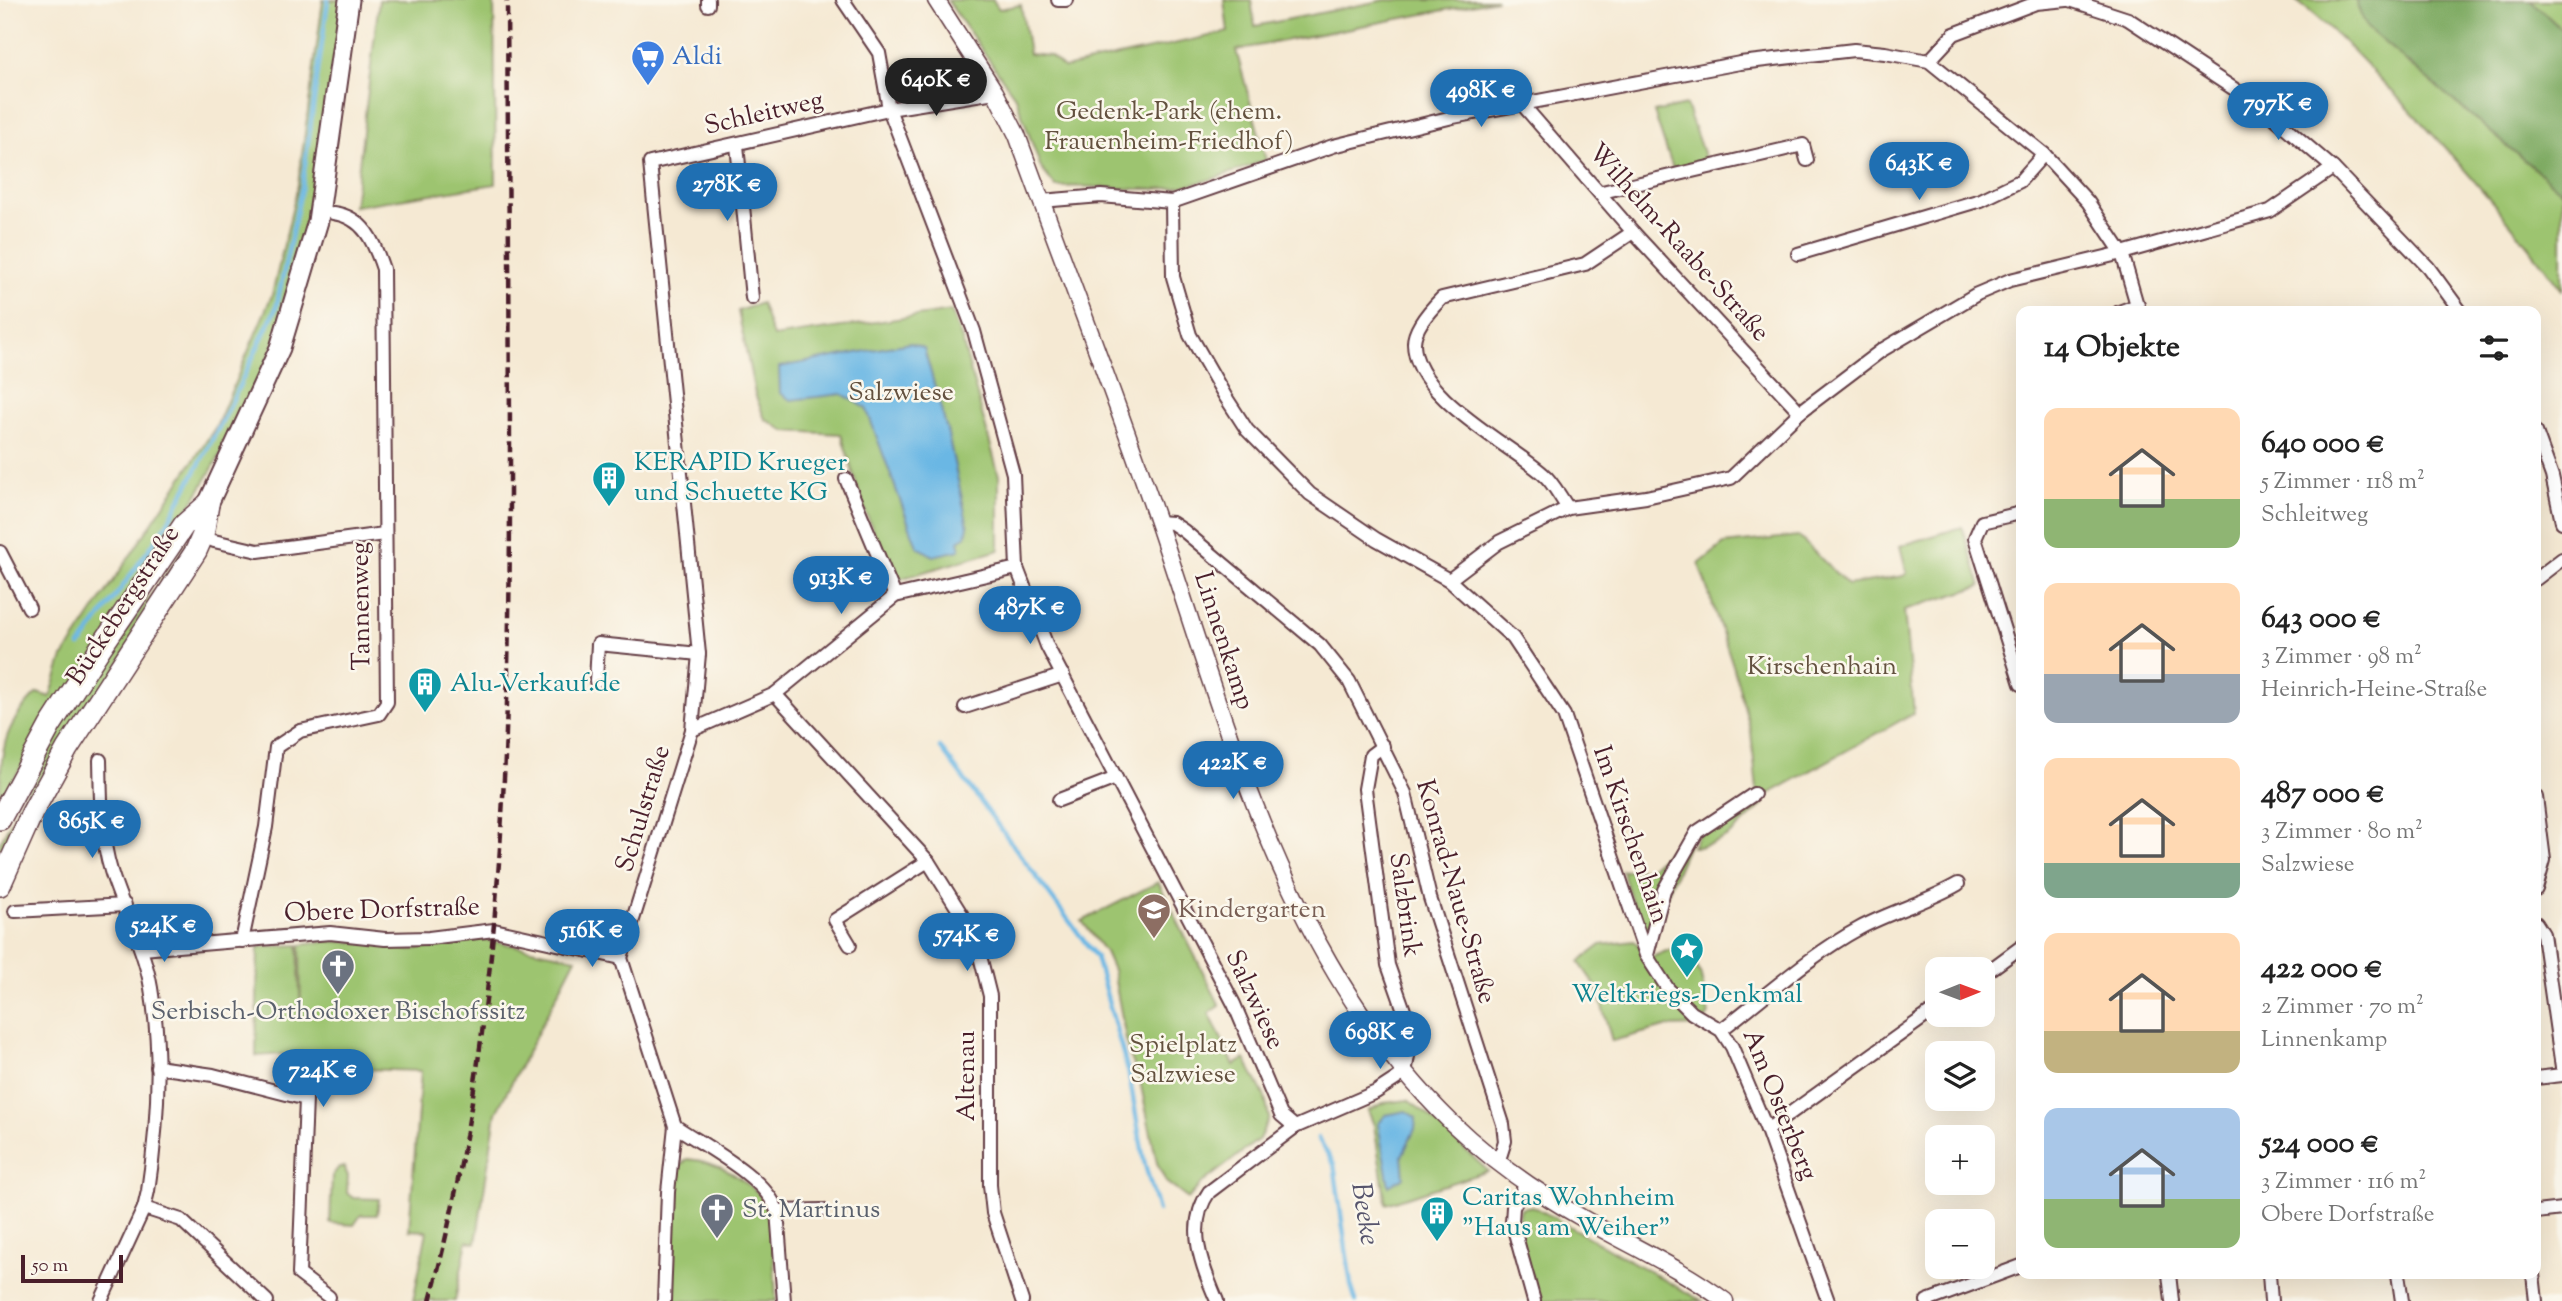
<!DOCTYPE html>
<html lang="de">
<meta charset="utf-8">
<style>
body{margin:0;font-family:"Sorts Mill Goudy",serif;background:#f2f2f2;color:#222;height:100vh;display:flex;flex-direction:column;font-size:26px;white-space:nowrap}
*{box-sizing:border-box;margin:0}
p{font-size:23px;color:#767676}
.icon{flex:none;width:38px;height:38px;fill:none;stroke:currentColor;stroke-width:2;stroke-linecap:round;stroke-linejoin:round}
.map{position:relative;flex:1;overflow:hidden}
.sheet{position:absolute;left:2016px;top:306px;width:525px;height:973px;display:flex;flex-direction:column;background:#fff;border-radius:14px;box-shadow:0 7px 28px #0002}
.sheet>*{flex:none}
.needle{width:46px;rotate:89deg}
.fabs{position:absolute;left:1925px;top:957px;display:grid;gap:14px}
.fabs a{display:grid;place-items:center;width:70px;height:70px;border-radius:14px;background:#fff;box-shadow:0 7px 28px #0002;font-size:35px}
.scale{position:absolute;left:21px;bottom:18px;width:102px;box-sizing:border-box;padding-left:7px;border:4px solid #4a1f2b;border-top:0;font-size:19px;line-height:24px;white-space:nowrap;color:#4a1f2b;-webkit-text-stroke:5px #fbf7ec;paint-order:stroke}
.price{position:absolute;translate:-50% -60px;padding:0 16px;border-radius:24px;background:#1f6fb2;color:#fff;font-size:23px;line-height:46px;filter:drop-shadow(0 2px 4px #0008)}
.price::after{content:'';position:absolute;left:50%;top:42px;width:21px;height:16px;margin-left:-10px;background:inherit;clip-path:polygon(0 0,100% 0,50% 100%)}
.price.selected{background:#222;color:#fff}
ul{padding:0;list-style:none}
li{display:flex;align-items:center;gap:21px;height:175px;padding:0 28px}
li span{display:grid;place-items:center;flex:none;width:196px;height:140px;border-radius:14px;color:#555}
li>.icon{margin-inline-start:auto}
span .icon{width:84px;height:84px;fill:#fffc;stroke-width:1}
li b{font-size:30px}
h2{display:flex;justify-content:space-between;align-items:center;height:84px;padding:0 28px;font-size:30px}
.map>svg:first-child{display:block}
.green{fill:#9dc46f;stroke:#74724d;stroke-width:2}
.forest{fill:#7eaa62;stroke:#646446;stroke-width:2}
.water{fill:#6bb7e4;stroke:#5a6b88;stroke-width:2}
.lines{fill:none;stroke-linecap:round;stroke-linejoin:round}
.stream{stroke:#6bb7e4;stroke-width:4.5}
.street-casing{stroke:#643d44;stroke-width:16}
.secondary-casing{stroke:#643d44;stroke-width:19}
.primary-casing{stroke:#643d44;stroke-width:23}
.highway-casing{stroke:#643d44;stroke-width:24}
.street{stroke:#fff;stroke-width:12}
.secondary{stroke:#fff;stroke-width:16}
.primary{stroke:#fff;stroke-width:19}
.highway{stroke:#fff;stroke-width:21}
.rail{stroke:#4a1f2b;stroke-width:4.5;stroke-dasharray:10 5;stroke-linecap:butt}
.labels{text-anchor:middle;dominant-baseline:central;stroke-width:5;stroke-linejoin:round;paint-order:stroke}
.shop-label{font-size:26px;fill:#366cbe;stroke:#fbf7ec;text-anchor:start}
.park-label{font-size:26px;fill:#63513f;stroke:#fbf7ec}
.street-label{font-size:26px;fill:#4a1f2b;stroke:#fbf7ec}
.culture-label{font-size:26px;fill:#0d838f;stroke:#fbf7ec;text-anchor:start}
.education-label{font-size:26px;fill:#785e54;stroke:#fbf7ec;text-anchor:start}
.worship-label{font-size:26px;fill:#5b616d;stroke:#fbf7ec}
.water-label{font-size:28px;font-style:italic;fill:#56546c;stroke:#fbf7ec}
</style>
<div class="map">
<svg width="2562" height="1301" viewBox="0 0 2562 1301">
<rect width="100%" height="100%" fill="#fbf7ec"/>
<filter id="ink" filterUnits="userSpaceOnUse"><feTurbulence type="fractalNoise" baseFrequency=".0143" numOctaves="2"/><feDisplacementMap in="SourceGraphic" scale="14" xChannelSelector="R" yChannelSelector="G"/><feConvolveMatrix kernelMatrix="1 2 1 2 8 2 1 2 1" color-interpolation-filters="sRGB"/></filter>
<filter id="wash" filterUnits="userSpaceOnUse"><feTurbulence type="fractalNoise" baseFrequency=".00686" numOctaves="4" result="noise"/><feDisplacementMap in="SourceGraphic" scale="28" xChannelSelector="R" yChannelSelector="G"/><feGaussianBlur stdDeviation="1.57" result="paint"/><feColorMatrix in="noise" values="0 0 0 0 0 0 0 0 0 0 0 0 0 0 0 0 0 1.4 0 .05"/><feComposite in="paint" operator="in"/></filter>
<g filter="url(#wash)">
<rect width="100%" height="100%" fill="#f5e9d3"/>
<!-- green -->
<g class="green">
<path d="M323,0H343C330,92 322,187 297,277C265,391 200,493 136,591C91,661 45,730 0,800C0,755 2,726 37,693L50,697L63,657L217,425L272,295L298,185Z"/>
<path d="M379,0H494L496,184L354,206Z"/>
<path d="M947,0H993L999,9L1021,5L1029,54L1050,56L1064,68L1228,32L1224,0H1251L1255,26L1385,0H1497L1236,50L1266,160C1238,170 1207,183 1177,187C1137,193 1096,184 1056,187L1041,168L1016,98Z"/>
<path d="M2295,0H2562V290C2507,216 2446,146 2381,80C2354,52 2327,23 2295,0Z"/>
<path d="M1686,105L1707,164L1674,172L1654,112Z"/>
<path d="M761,303L773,337L951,311L962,340L999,476V550L893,581L863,505L841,434L785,431L765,419L755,394L738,311Z"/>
<path d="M1962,527L1981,586L1904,610L1914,713L1758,800L1751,732L1733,665L1699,564L1724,544L1798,536L1848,585L1903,576L1907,573L1900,546Z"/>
<path d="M188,542L189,543L0,867V843L60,726Z"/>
<path d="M1757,795L1758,802L1763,799V804C1741,825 1724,847 1692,847L1698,835Z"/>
<path d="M1692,835L1646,944L1622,871L1649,869L1677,843Z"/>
<path d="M1158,882L1220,1006L1209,1013L1234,1065L1245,1059L1265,1097L1269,1118L1259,1139L1201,1184L1188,1199L1166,1182L1157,1163L1140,1081L1128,1050L1113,970L1105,952L1082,921Z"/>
<path d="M481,939L576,958L496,1113L476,1243L467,1241L455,1301H413L427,1231L409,1230L421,1071L303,1067L302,1053L256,1056L258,947L298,945L301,1020L300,945L330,941L373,943L408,950Z"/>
<path d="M1634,941L1652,957L1671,949L1688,950L1700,972L1709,1014L1701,1026L1665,1027L1612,1041L1597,988L1579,962L1601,945Z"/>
<path d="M1408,1100L1427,1114L1488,1171L1386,1204L1374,1125L1368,1111L1383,1103Z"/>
<path d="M687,1159C722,1161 747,1181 771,1206L776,1301H670L677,1169Z"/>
<path d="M339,1167H344L348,1176L347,1193L353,1198L379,1199L377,1215H361L354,1225L330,1223L332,1176Z"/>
<path d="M1533,1206L1702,1301H1541C1532,1278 1512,1232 1521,1208Z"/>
</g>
<!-- forest -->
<path class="forest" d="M2355,0H2531L2562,30V192L2367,28Z"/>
<!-- water -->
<g class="water">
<path d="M910,343L924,348L947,430L968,526L966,536L959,541L960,550L933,556L917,546L866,408L842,394L791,400L780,393L779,367Z"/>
<path d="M1406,1111L1416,1118L1415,1129L1402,1156L1404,1177L1389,1186L1378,1124L1386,1115Z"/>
</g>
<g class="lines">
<!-- stream -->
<g class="stream">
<path d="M80,646L167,524L225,416L276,308L302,186L328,0"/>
<path d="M940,747L1096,957L1129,1075L1144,1161L1158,1211"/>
<path d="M1318,1138L1334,1164L1351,1285L1356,1301"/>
</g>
</g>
</g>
<g filter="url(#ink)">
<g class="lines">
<!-- street casing -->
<g class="street-casing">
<g id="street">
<path d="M843,0L879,53L889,109L974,331L1013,474L1017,568L1047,646L1234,1004L1281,1115L1295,1127"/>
<path d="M1058,0H1066"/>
<path d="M2070,0L2128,19L2263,108L2333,168L2428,267L2461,312"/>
<path d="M708,5V0"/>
<path d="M1929,61L1954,34L2036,3L2067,0"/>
<path d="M1522,104L1633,232L1800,412"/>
<path d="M737,145L752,298"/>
<path d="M1602,192L1803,145L1807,160"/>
<path d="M1041,201L1101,196L1172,202L1333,146L1453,117L1740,63L1854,50L1885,53L1929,61L2044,154L2088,202L2122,253L2139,312"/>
<path d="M1172,202L1173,277L1190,335L1225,396L1247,430L1310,494L1376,539L1449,580L1513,638L1564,715L1646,955L1668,989L1692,1013L1721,1030L1732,1047L1767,1130L1828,1301"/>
<path d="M1798,254L1981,200L2020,181L2044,154"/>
<path d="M2119,312L2138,305"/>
<path d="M2536,432L2552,476L2562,522"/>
<path d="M846,479L895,596"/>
<path d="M1568,508C1560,497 1553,482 1543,474C1506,442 1414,396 1414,343C1414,328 1431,309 1442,298L1585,264L1633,232"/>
<path d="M2021,513L1982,522L1975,538L2021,684"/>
<path d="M1158,522L1172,523L1184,531L1320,645L1349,681L1405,793L1430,898L1503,1124L1505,1141L1498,1163"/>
<path d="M214,541L258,551L384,534"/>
<path d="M0,552L29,608"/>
<path d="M2536,579L2562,559"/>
<path d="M1449,580L1499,542L1568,508L1646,497L1731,478L1800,412L1882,350L1977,294L2010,280L2122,253L2270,211L2333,168"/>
<path d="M596,681L598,644L699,654"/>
<path d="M775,694L928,861L968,925L979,952L990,996V1185L993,1213L1022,1301"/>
<path d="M965,707L1063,675"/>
<path d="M692,730L775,694L895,596L1017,568"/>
<path d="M100,760C101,797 100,835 111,871C123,911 144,946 151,988C162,1053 158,1125 148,1191L144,1208L101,1301"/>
<path d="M2536,797L2544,860L2536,889"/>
<path d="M1059,800L1116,778"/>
<path d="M15,911L125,905"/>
<path d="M2536,923L2543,934L2562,1067"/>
<path d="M242,941L266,827L276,747L300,731L379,714L387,702L383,269C374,242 364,217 333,213"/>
<path d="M850,945L835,920L928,861"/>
<path d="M142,949L330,933L385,939L429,938L494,930L621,958"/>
<path d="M1647,955L1664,890L1697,832L1754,794"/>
<path d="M1983,975L2021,947"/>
<path d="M1721,1030C1766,996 1810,955 1860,928C1892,911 1927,902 1958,884"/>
<path d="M157,1067L213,1075L306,1099L299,1274L329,1297"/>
<path d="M2536,1078L2562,1075"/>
<path d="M675,1126C706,1147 766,1177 777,1211L784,1301"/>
<path d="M1767,1130L1937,1008"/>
<path d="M1526,1184L1513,1207L1512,1222L1534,1301"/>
<path d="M144,1208L181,1220L267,1301"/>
<path d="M777,1211L822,1210"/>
<path d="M2536,1212L2562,1209"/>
<path d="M2169,1274L2172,1301"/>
<path d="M2269,1274L2271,1301"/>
<path d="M2398,1274L2402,1301"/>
<path d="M2533,1274L2536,1301"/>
<path d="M664,1301L668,1192L675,1126L621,958L692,730L699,654L650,163L889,109L995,92"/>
<path d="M1217,1301C1202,1266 1185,1226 1209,1192L1295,1127L1376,1092L1405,1073L1412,1033L1388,965L1365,789L1371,755L1383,746"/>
<path d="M1927,1301L2021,1266"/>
</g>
</g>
<!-- secondary casing -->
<g class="secondary-casing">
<path id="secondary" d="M936,0L995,92L1017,135C1064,264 1114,392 1158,522C1230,734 1286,962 1452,1123C1492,1161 1536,1192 1584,1219C1631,1246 1681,1268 1725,1301"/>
</g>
<!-- primary casing -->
<g class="primary-casing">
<path id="primary" d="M208,504L280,348L318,221L349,0"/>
</g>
<!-- highway casing -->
<g class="highway-casing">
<g id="highway">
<path d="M0,819L50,726L101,647L184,525L208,504"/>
<path d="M0,885L32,813L67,749L196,551L203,535L208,504"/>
</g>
</g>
<!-- street -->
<use href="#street" class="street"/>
<!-- secondary -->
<use href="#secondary" class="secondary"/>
<!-- primary -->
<use href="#primary" class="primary"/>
<!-- highway -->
<use href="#highway" class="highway"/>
<!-- rail -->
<path class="rail" d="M430,1301C501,1033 510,755 510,480C510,320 508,160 507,0"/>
</g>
</g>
<!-- icons -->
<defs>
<g id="supermarket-pin" transform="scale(1.75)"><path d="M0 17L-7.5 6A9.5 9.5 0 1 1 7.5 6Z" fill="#3f7fe0" stroke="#fbf7ec"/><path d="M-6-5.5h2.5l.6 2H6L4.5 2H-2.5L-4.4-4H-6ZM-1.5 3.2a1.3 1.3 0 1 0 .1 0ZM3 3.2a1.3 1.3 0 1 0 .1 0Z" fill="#fff"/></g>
<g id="building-pin" transform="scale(1.75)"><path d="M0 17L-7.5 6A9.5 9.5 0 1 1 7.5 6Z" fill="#0f9aa8" stroke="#fbf7ec"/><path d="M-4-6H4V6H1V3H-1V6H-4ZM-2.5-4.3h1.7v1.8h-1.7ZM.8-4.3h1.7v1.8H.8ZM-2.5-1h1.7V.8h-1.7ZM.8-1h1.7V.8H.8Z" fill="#fff"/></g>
<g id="school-pin" transform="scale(1.75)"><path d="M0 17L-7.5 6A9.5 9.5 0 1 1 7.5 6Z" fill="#8d6e63" stroke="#fbf7ec"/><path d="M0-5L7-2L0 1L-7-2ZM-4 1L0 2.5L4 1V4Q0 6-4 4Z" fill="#fff"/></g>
<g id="sight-pin" transform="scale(1.75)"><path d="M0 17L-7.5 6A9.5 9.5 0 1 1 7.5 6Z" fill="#0f9aa8" stroke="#fbf7ec"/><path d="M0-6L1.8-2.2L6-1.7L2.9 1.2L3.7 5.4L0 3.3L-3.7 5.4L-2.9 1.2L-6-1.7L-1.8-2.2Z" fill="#fff"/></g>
<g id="church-pin" transform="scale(1.75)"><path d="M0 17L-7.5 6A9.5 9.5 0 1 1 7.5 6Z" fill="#6b7280" stroke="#fbf7ec"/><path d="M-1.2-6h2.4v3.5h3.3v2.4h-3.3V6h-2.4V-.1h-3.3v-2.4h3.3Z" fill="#fff"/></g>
</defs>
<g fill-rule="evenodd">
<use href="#supermarket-pin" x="648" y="57"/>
<use href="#building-pin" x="609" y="478"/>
<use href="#building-pin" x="425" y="684"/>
<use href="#school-pin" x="1154" y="910"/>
<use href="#sight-pin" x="1687" y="949"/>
<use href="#church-pin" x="338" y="966"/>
<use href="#church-pin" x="717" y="1210"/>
<use href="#building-pin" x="1437" y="1213"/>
</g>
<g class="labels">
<!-- shop labels -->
<g class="shop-label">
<text x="672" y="57">Aldi</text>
</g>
<!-- park labels -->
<g class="park-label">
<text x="1169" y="112">Gedenk-Park (ehem.<tspan x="1169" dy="30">Frauenheim-Friedhof)</tspan></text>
<text x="901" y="393">Salzwiese</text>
<text x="1822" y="667">Kirschenhain</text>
<text x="1183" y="1045">Spielplatz<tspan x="1183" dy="30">Salzwiese</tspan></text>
</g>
<!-- street labels -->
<g class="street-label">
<text transform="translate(764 114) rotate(-13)">Schleitweg</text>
<text transform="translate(1678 243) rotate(48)">Wilhelm-Raabe-Straße</text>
<text transform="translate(124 606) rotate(-57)">Bückebergstraße</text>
<text transform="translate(362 606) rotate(-91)">Tannenweg</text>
<text transform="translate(1223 641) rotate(72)">Linnenkamp</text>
<text transform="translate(644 809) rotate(-73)">Schulstraße</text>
<text transform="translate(1630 835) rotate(71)">Im Kirschenhain</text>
<text transform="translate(1455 892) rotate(74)">Konrad-Naue-Straße</text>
<text transform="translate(1404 905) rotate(82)">Salzbrink</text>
<text transform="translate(382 911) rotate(-2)">Obere Dorfstraße</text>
<text transform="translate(1254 1000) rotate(65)">Salzwiese</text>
<text transform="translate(967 1076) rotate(-90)">Altenau</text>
<text transform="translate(1779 1105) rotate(68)">Am Osterberg</text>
</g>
<!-- culture labels -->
<g class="culture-label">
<text x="634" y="463">KERAPID Krueger<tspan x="634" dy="30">und Schuette KG</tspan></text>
<text x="450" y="684">Alu-Verkauf.de</text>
<text x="1687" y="995" text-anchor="middle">Weltkriegs-Denkmal</text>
<text x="1462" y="1198">Caritas Wohnheim<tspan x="1462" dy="30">"Haus am Weiher"</tspan></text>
</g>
<!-- education labels -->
<g class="education-label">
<text x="1178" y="910">Kindergarten</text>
</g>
<!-- worship labels -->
<g class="worship-label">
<text x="338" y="1012">Serbisch-Orthodoxer Bischofssitz</text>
<text x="742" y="1210" text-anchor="start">St. Martinus</text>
</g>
<!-- water labels -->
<g class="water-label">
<text transform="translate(1364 1214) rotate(81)">Beeke</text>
</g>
</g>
</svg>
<div class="fabs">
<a><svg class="needle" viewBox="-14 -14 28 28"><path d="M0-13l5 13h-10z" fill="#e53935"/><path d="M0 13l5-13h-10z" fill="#767676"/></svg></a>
<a><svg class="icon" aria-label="layers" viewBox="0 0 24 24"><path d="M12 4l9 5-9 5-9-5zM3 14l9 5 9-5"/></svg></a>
<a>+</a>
<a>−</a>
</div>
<div class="scale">50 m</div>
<b class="price selected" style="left:936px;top:118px">640K €</b>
<b class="price" style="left:1481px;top:129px">498K €</b>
<b class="price" style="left:2278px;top:142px">797K €</b>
<b class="price" style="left:1919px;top:202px">643K €</b>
<b class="price" style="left:727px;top:223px">278K €</b>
<b class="price" style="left:841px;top:616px">913K €</b>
<b class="price" style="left:1030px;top:646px">487K €</b>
<b class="price" style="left:1233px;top:801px">422K €</b>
<b class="price" style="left:92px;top:860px">865K €</b>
<b class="price" style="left:164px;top:964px">524K €</b>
<b class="price" style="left:592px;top:969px">516K €</b>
<b class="price" style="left:967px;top:973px">574K €</b>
<b class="price" style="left:1380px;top:1071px">698K €</b>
<b class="price" style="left:323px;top:1109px">724K €</b>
<section class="sheet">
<h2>14 Objekte<svg class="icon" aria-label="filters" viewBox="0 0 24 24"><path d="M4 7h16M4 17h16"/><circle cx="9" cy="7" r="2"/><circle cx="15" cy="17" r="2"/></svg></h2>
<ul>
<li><span style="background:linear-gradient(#ffd9b3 65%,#8fb573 0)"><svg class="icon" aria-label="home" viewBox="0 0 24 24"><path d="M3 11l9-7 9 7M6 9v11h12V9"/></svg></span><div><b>640 000 €</b><p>5 Zimmer · 118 m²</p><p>Schleitweg</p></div></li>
<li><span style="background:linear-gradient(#ffd9b3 65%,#9aa5b1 0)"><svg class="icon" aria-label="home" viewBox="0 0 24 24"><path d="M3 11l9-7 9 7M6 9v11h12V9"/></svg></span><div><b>643 000 €</b><p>3 Zimmer · 98 m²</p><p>Heinrich-Heine-Straße</p></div></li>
<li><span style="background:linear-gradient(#ffd9b3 75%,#7fa58c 0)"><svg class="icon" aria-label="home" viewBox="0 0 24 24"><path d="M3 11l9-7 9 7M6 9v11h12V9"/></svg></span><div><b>487 000 €</b><p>3 Zimmer · 80 m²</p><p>Salzwiese</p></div></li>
<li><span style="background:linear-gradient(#ffd9b3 70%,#c2b280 0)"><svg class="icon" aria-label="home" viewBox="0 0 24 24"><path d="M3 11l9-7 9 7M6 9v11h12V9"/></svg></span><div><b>422 000 €</b><p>2 Zimmer · 70 m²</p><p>Linnenkamp</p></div></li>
<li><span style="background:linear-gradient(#a9c7e8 65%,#8fb573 0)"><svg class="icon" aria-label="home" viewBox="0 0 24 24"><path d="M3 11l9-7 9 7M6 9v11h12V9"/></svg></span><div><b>524 000 €</b><p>3 Zimmer · 116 m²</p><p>Obere Dorfstraße</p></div></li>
</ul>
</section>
</div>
